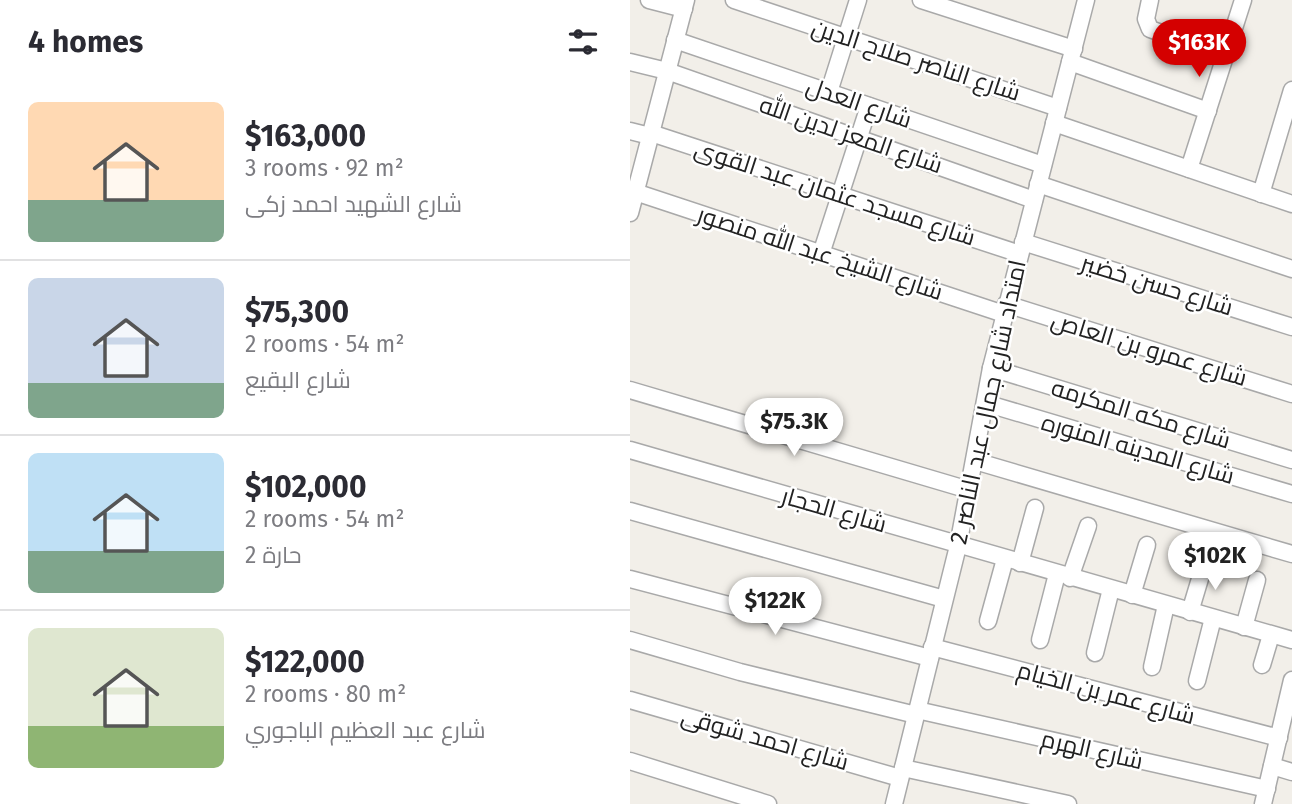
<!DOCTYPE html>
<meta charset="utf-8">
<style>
body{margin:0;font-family:"Fira Sans",Cairo,sans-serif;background:#f7f7f7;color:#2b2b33;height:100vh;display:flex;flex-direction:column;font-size:26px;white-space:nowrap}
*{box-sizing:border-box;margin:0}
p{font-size:23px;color:#7c7c81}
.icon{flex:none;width:38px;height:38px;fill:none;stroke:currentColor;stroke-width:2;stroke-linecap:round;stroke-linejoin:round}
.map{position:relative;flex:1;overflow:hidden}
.sheet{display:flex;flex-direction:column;background:#fff;width:630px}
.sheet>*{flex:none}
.price{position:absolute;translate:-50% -60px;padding:0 16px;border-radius:24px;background:#fff;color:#222;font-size:23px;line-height:46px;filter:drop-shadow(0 2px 4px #0008)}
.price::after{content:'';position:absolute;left:50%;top:42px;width:21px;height:16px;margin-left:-10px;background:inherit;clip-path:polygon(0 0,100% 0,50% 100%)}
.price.selected{background:#d40000;color:#fff}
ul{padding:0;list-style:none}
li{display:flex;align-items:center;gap:21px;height:175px;padding:0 28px}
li+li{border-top:2px solid #e1e1e2}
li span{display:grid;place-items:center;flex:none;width:196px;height:140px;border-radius:10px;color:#555}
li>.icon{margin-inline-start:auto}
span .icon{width:84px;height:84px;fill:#fffc;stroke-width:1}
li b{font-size:30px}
h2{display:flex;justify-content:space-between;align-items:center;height:84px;padding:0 28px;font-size:30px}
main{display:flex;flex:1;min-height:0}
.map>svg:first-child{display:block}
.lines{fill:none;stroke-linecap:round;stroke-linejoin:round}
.minor-casing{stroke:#a9a9a9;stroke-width:19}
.minor{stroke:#fff;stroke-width:16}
.labels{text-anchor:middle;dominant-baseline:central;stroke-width:5;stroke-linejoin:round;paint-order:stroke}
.street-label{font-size:24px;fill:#222;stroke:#fff}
</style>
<main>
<section class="sheet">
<h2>4 homes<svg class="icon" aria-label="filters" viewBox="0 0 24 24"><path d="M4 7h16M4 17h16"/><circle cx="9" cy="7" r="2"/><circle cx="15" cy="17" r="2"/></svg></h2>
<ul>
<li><span style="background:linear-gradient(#ffd9b3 70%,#7fa58c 0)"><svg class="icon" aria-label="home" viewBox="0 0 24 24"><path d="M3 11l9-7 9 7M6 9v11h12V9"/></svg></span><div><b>$163,000</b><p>3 rooms · 92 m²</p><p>شارع الشهيد احمد زكى</p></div></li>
<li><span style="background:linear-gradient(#c9d6e8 75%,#7fa58c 0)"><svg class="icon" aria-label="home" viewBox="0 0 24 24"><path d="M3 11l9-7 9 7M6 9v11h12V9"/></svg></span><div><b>$75,300</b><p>2 rooms · 54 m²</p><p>شارع البقيع</p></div></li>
<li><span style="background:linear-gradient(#bfe0f5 70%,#7fa58c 0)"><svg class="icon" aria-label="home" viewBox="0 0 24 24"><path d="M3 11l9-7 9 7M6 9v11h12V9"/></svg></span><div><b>$102,000</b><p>2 rooms · 54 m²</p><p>حارة 2</p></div></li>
<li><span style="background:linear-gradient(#dfe7d0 70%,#8fb573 0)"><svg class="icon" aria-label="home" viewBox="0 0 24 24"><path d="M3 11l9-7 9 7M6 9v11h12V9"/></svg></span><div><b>$122,000</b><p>2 rooms · 80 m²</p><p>شارع عبد العظيم الباجوري</p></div></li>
</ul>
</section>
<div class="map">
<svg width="662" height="804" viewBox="0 0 662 804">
<rect width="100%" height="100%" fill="#f2efe9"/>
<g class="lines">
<!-- minor casing -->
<g class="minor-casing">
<g id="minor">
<path d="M19,0L54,9"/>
<path d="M104,0L428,108"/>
<path d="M291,0L444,49"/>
<path d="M520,0L516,19L520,29L595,56"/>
<path d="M45,40L413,165"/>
<path d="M0,62L37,71L404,200"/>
<path d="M440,62L578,111"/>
<path d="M199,92L228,0"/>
<path d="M424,123L662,204"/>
<path d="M0,131L20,136"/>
<path d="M21,133L390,254"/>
<path d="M559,169L613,0"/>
<path d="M408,184L662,269"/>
<path d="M5,192L374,314"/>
<path d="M631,194L662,90"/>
<path d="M0,213L56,0"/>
<path d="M393,242L662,327"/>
<path d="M191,254L239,106"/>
<path d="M376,304L662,394"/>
<path d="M361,368L662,460"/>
<path d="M0,390L339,490"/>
<path d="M355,403L662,494"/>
<path d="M0,450L662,640"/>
<path d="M345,461L662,554"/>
<path d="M0,511L314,599"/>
<path d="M390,563L405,508"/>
<path d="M440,578L458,526"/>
<path d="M0,579L300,658"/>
<path d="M502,595L517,545"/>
<path d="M560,612L575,562"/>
<path d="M358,621L375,559"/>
<path d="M614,627L627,580"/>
<path d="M0,640L110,672L286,715"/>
<path d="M410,640L427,574"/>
<path d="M302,647L649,738"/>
<path d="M465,653L481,589"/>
<path d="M632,665L641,635"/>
<path d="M522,667L536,605"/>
<path d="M567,681L583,618"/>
<path d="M0,700L270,778"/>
<path d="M287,710L637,789"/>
<path d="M0,761L138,804"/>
<path d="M642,766L662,772"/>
<path d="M273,768L438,804"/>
<path d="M264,804L328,546L361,368L456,0"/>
<path d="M633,804L662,680"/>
</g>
</g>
<!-- minor -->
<use href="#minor" class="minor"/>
</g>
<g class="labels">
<!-- street labels -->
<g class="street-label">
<text transform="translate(286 60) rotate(18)">شارع الناصر صلاح الدين</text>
<text transform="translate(229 103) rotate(19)">شارع العدل</text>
<text transform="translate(221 135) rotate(19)">شارع المعز لدين الله</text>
<text transform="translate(205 193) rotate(18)">شارع مسجد عثمان عبد القوى</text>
<text transform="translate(190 253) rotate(18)">شارع الشيخ عبد الله منصور</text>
<text transform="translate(527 285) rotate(17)">شارع حسن خضير</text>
<text transform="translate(519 349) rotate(17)">شارع عمرو بن العاص</text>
<text transform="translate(358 402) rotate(-78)">امتداد شارع جمال عبد الناصر 2</text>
<text transform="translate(511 414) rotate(17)">شارع مكه المكرمه</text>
<text transform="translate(508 449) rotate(16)">شارع المدينه المنوره</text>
<text transform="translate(204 510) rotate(16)">شارع الحجار</text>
<text transform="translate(476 693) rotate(15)">شارع عمر بن الخيام</text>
<text transform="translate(135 739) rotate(16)">شارع احمد شوقى</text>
<text transform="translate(462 750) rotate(13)">شارع الهرم</text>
</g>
</g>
</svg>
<b class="price selected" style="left:569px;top:79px">$163K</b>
<b class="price" style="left:164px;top:458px">$75.3K</b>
<b class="price" style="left:585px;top:592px">$102K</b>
<b class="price" style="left:145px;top:637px">$122K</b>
</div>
</main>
